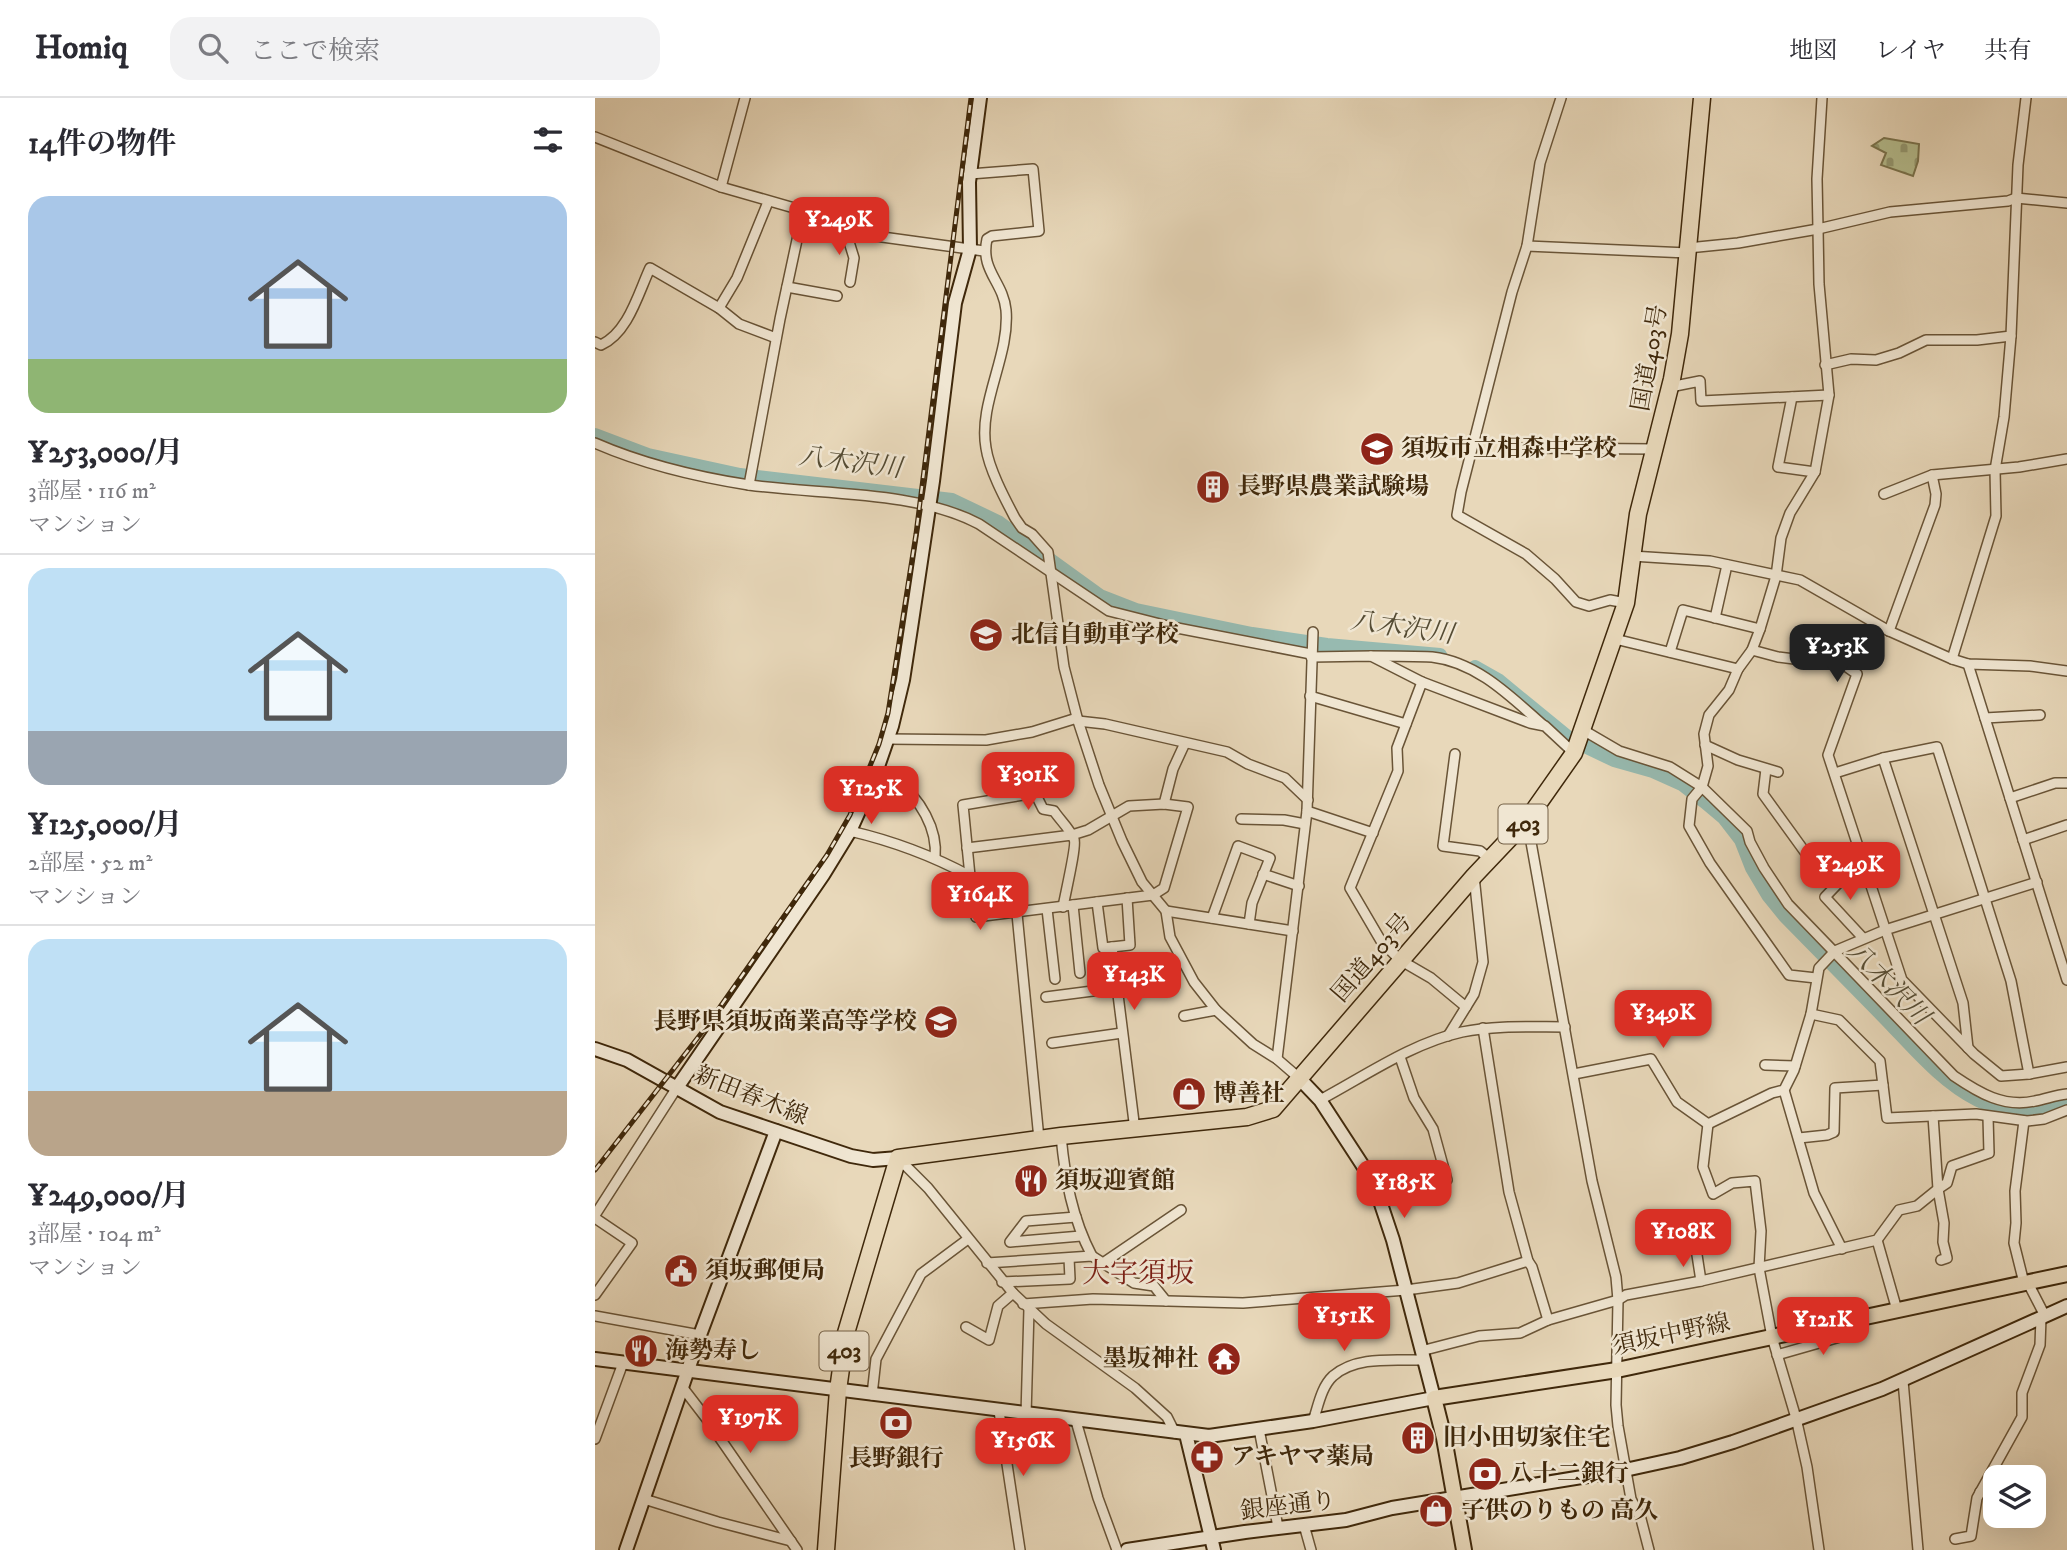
<!DOCTYPE html>
<html lang="ja">
<meta charset="utf-8">
<style>
body{margin:0;font-family:"IM FELL DW Pica","Noto Serif JP",serif;background:#f2f2f3;color:#2b2b33;height:100vh;display:flex;flex-direction:column;font-size:26px;white-space:nowrap}
*{box-sizing:border-box;margin:0}
p{font-size:23px;color:#7c7c81}
.icon{flex:none;width:38px;height:38px;fill:none;stroke:currentColor;stroke-width:2;stroke-linecap:round;stroke-linejoin:round}
.map{position:relative;flex:1;overflow:hidden}
.sheet{display:flex;flex-direction:column;background:#fff;width:595px}
.sheet>*{flex:none}
.fabs{position:absolute;left:1388px;top:1367px;display:grid;gap:14px}
.fabs a{display:grid;place-items:center;width:63px;height:63px;border-radius:14px;background:#fff;box-shadow:0 7px 28px #0002;font-size:35px}
.price{position:absolute;translate:-50% -60px;padding:0 16px;border-radius:14px;background:#d93025;color:#fff;font-size:23px;line-height:46px;filter:drop-shadow(0 2px 4px #0008)}
.price::after{content:'';position:absolute;left:50%;top:42px;width:21px;height:16px;margin-left:-10px;background:inherit;clip-path:polygon(0 0,100% 0,50% 100%)}
.price.on{background:#222;color:#fff}
ul{padding:0;list-style:none}
li{display:grid;align-content:center;gap:14px;height:371px;padding:0 28px}
li+li{border-top:2px solid #e1e1e2}
li span{display:grid;place-items:center;height:217px;border-radius:21px;color:#555}
li>.icon{margin-inline-start:auto}
span .icon{width:126px;height:126px;fill:#fffc;stroke-width:1}
li b{font-size:30px}
h2{display:flex;justify-content:space-between;align-items:center;height:84px;padding:0 28px;font-size:30px}
header{display:flex;align-items:center;gap:42px;box-sizing:border-box;height:98px;padding:0 35px;background:#fff;border-bottom:2px solid #e1e1e2}
header strong{font-size:33px}
nav{display:flex;gap:38px;margin-inline-start:auto;font-size:24px}
.search{width:490px;height:63px;background:#f2f2f3;display:flex;align-items:center;gap:18px;box-sizing:border-box;padding:0 24px;border-radius:21px;color:#7c7c81;font-size:26px}
main{display:flex;flex:1;min-height:0}
.map>svg:first-child{display:block}
.cemetery{fill:url(#cemetery-stones);stroke:#7a744e;stroke-width:2}
.lines{fill:none;stroke-linecap:round;stroke-linejoin:round}
.river{stroke:#97bab0;stroke-width:14}
.street-casing{stroke:#695437;stroke-width:12}
.secondary-casing{stroke:#3f280b;stroke-width:16}
.primary-casing{stroke:#3f280b;stroke-width:18}
.highway-casing{stroke:#3f280b;stroke-width:19}
.street{stroke:#f0e6d2;stroke-width:9}
.secondary{stroke:#f0e6d2;stroke-width:12}
.primary{stroke:#e8d8ba;stroke-width:14}
.highway{stroke:#e8d8ba;stroke-width:16}
.rail-casing{stroke:#3f280b;stroke-width:5}
.rail{stroke:#f0e6d2;stroke-width:2.5;stroke-dasharray:8;stroke-linecap:butt}
.labels{text-anchor:middle;dominant-baseline:central;stroke-width:5;stroke-linejoin:round;paint-order:stroke}
.shield{fill:#f0e6d2;stroke:#746147;stroke-width:2}
.shield-label{font-size:23px;font-weight:bold;fill:#3f280b}
.street-label{font-size:24px;fill:#3f280b;stroke:#f0e6d2}
.poi-label{font-size:24px;font-weight:bold;fill:#3f280b;stroke:#f0e6d2;text-anchor:start}
.water-label{font-size:26px;font-style:italic;fill:#554c34;stroke:#f0e6d2}
.quarter-label{font-size:28px;fill:#7a1f14;stroke:#f0e6d2}
</style>
<header>
<strong>Homiq</strong>
<div class="search"><svg class="icon" aria-label="search" viewBox="0 0 24 24"><circle cx="10" cy="10" r="6"/><path d="M15 15l6 6"/></svg>ここで検索</div>
<nav><a>地図</a><a>レイヤ</a><a>共有</a></nav>
</header>
<main>
<section class="sheet">
<h2>14件の物件<svg class="icon" aria-label="filters" viewBox="0 0 24 24"><path d="M4 7h16M4 17h16"/><circle cx="9" cy="7" r="2"/><circle cx="15" cy="17" r="2"/></svg></h2>
<ul>
<li><span style="background:linear-gradient(#a9c7e8 75%,#8fb573 0)"><svg class="icon" aria-label="home" viewBox="0 0 24 24"><path d="M3 11l9-7 9 7M6 9v11h12V9"/></svg></span><div><b>¥253,000/月</b><p>3部屋 · 116 m²</p><p>マンション</p></div></li>
<li><span style="background:linear-gradient(#bfe0f5 75%,#9aa5b1 0)"><svg class="icon" aria-label="home" viewBox="0 0 24 24"><path d="M3 11l9-7 9 7M6 9v11h12V9"/></svg></span><div><b>¥125,000/月</b><p>2部屋 · 52 m²</p><p>マンション</p></div></li>
<li><span style="background:linear-gradient(#bfe0f5 70%,#b9a48a 0)"><svg class="icon" aria-label="home" viewBox="0 0 24 24"><path d="M3 11l9-7 9 7M6 9v11h12V9"/></svg></span><div><b>¥249,000/月</b><p>3部屋 · 104 m²</p><p>マンション</p></div></li>
</ul>
</section>
<div class="map">
<svg width="1472" height="1452" viewBox="0 0 1472 1452">
<defs>
<pattern id="cemetery-stones" width="16" height="16" patternUnits="userSpaceOnUse" patternTransform="scale(1.75)"><rect width="16" height="16" fill="#b6bf90"/><path d="M2 7V4a2 2 0 0 1 4 0v3zM10 15v-3a2 2 0 0 1 4 0v3z" fill="#959b74"/></pattern>
</defs>
<rect width="100%" height="100%" fill="#e8d8ba"/>
<filter id="stains"><feTurbulence type="fractalNoise" baseFrequency=".00286" numOctaves="4"/><feColorMatrix values="0 0 0 0 .2 0 0 0 0 .09 0 0 0 0 .02 0 0 0 .5 -.17"/></filter>
<radialGradient id="worn" r=".72"><stop offset=".6" stop-color="#630" stop-opacity="0"/><stop offset="1" stop-color="#630" stop-opacity=".3"/></radialGradient>
<!-- cemetery -->
<path class="cemetery" d="M1289,40L1324,46L1323,63L1318,78L1286,67L1291,55L1277,48Z"/>
<g class="lines">
<!-- river -->
<g class="river">
<path d="M0,337L53,357L145,377L357,402L403,424L505,498L541,512L657,536L732,547L845,557"/>
<path d="M880,569L903,582L975,641L1019,662L1058,673L1087,686L1110,704L1129,720L1146,742L1157,770L1173,797L1190,818C1224,853 1258,887 1291,921C1319,950 1347,984 1383,1002C1410,1016 1443,1010 1472,1005"/>
</g>
<!-- street casing -->
<g class="street-casing">
<g id="street">
<path d="M966,0L945,65L932,148L917,194L866,394L862,417L931,456L960,481L981,504L994,508L1015,502L1031,505"/>
<path d="M0,39L126,89L234,120L244,125L251,134L389,153"/>
<path d="M375,76L438,71L444,133L397,138L392,141C385,173 408,183 411,212C415,258 383,305 391,350C394,371 410,401 420,420L427,430L437,436L453,454L469,569L483,623L504,687L527,743L547,784L571,813L575,839L599,884L621,912L658,946L682,961L704,980"/>
<path d="M126,89L150,0"/>
<path d="M251,134L259,160L255,184"/>
<path d="M932,148L1093,155"/>
<path d="M1093,150L1143,145L1223,131L1295,114L1413,103L1421,100L1472,105"/>
<path d="M192,189L242,198"/>
<path d="M124,210L142,180L173,104"/>
<path d="M0,244L6,247C33,235 43,196 55,170L124,210L144,226L181,240"/>
<path d="M1230,267L1256,261L1281,262L1304,255L1331,242H1382L1416,238"/>
<path d="M1075,289L1105,283L1106,303L1234,297"/>
<path d="M1197,299L1183,369L1220,374"/>
<path d="M0,345C48,366 103,379 154,387C226,397 320,392 384,426L514,513L577,529L716,556"/>
<path d="M913,350L1060,351"/>
<path d="M154,387L185,221L208,114"/>
<path d="M1289,396L1337,377L1424,369L1472,361"/>
<path d="M1037,458L1115,463L1205,482L1294,533L1357,561L1373,566L1435,568L1472,573"/>
<path d="M1120,520L1132,467"/>
<path d="M1294,533L1340,407L1341,396L1337,377"/>
<path d="M1020,541L1143,571L1157,552L1165,531L1181,478L1186,440L1195,415L1220,374L1234,297L1224,186L1223,131L1222,81L1227,0"/>
<path d="M1157,552L1183,559L1215,563L1242,562L1262,576L1233,657L1307,882L1379,956L1406,978L1434,976L1472,969"/>
<path d="M1075,554L1088,512L1165,531"/>
<path d="M776,558C796,558 817,558 837,559C882,564 916,599 948,627"/>
<path d="M716,559L776,558L827,584"/>
<path d="M1357,561L1401,418L1400,372L1409,319L1416,238L1423,67L1431,0"/>
<path d="M1373,566L1472,882"/>
<path d="M715,598L811,626"/>
<path d="M1390,620L1445,617"/>
<path d="M483,623L510,626L632,654L653,666L690,680L713,702"/>
<path d="M988,632L1024,653L1075,669L1107,689L1113,668L1109,636L1114,617L1134,592L1143,571"/>
<path d="M292,641L391,642L437,634L482,620"/>
<path d="M1110,647L1143,662L1183,674"/>
<path d="M860,656L848,748L885,753L896,762"/>
<path d="M1288,660L1368,905L1373,950"/>
<path d="M1171,671L1168,696L1223,772L1241,786"/>
<path d="M281,675C287,677 296,679 301,683C325,700 343,731 340,760"/>
<path d="M1240,675L1288,660L1342,649L1416,883L1434,976"/>
<path d="M1415,700L1460,685H1472"/>
<path d="M569,706L578,671L590,645"/>
<path d="M712,713L778,735"/>
<path d="M646,721L689,722L710,726"/>
<path d="M932,722L997,1083L1021,1179L1023,1202L1021,1307L1023,1328L1036,1401L1046,1421L1054,1452"/>
<path d="M255,733C298,743 336,757 375,778L381,819L558,797L569,790L593,709L569,706L534,708L493,732L477,737L372,750"/>
<path d="M1428,742L1472,727"/>
<path d="M668,776L704,788"/>
<path d="M375,778L368,707L440,695L448,711L459,713C465,722 475,731 479,741C482,747 470,797 468,809"/>
<path d="M502,804L508,850L517,849L540,1032"/>
<path d="M478,807L485,875"/>
<path d="M452,811L460,881"/>
<path d="M571,813L698,833"/>
<path d="M422,816L444,1041"/>
<path d="M617,820L643,748L675,760L657,805L654,826"/>
<path d="M1268,840L1230,799L1254,774L1270,770"/>
<path d="M517,849L535,847L532,800"/>
<path d="M1221,880L1194,877L1115,765L1094,728L1097,701L1107,689L1152,733L1155,744L1169,770L1193,806L1359,978C1384,995 1409,1010 1440,1003C1451,1001 1461,997 1472,996"/>
<path d="M451,899L521,890"/>
<path d="M871,909L836,880L805,862L786,843L755,790L803,673L802,650L827,584L935,625L950,628L979,655"/>
<path d="M1216,916L1244,922L1285,963L1292,1020L1381,1016L1432,1023L1449,1021L1472,1012"/>
<path d="M589,918L621,912"/>
<path d="M888,930L914,1094L933,1163L937,1169L953,1222"/>
<path d="M853,938L879,896L888,864L879,778"/>
<path d="M457,945L527,935"/>
<path d="M805,959L819,1000L838,1031L852,1082"/>
<path d="M682,961L712,713L718,534"/>
<path d="M1170,967L1200,968"/>
<path d="M979,976L1056,961L1082,1004L1113,1026L1177,995L1189,992L1199,972L1216,916L1224,870L1240,853L1290,832L1442,784"/>
<path d="M1189,992L1219,1095L1247,1151"/>
<path d="M725,1002C770,978 817,945 867,934C900,927 936,929 970,929"/>
<path d="M1429,1023L1420,1093L1421,1125L1419,1145L1429,1185"/>
<path d="M1113,1026L1108,1069L1118,1096L1137,1085L1160,1083L1166,1133L1164,1170L1177,1239L1201,1320L1212,1369L1224,1452"/>
<path d="M466,1038C470,1080 477,1120 497,1158"/>
<path d="M1204,1040L1232,1037L1239,1034L1240,990L1288,987"/>
<path d="M303,1060L333,1090L418,1195L451,1226L540,1290L572,1319L580,1335"/>
<path d="M0,1117L81,991"/>
<path d="M481,1119L431,1123L415,1144L486,1138"/>
<path d="M0,1120L37,1145L0,1197"/>
<path d="M1100,1122V1144L1106,1183"/>
<path d="M1282,1142L1302,1212"/>
<path d="M1346,1162L1352,1160L1348,1144L1349,1125L1343,1091L1352,1085L1357,1068L1394,1055L1393,1019"/>
<path d="M392,1165L497,1158L508,1165L586,1112"/>
<path d="M508,1165L539,1185L559,1188L571,1203"/>
<path d="M407,1184L475,1181L474,1160"/>
<path d="M1433,1185L1450,1218"/>
<path d="M428,1206L498,1201L648,1205L811,1192L863,1185L933,1163"/>
<path d="M0,1218L105,1237"/>
<path d="M371,1229L394,1242L403,1208L418,1195"/>
<path d="M826,1253L884,1238L925,1235L953,1222L1023,1202L1031,1197L1106,1183L1282,1142L1304,1112L1322,1108L1343,1091L1338,1018"/>
<path d="M1182,1257L1266,1233"/>
<path d="M1308,1283L1323,1452"/>
<path d="M88,1290L111,1320L202,1452"/>
<path d="M277,1297L281,1261L326,1176L373,1141"/>
<path d="M404,1313L425,1452"/>
<path d="M431,1317L434,1211"/>
<path d="M481,1323L503,1400L522,1452"/>
<path d="M718,1323C723,1309 726,1289 738,1278C762,1257 800,1263 829,1262"/>
<path d="M664,1331L683,1429"/>
<path d="M0,1341L28,1265"/>
<path d="M1385,1394L1400,1393"/>
<path d="M49,1401L123,1424L196,1443"/>
<path d="M709,1427L716,1452"/>
<path d="M1360,1441L1376,1438L1382,1400L1427,1319V1295L1445,1247L1446,1220"/>
</g>
</g>
<!-- secondary casing -->
<g class="secondary-casing">
<g id="secondary">
<path d="M0,951L32,962L125,1014L256,1058L278,1062L303,1060"/>
<path d="M81,991L228,777L255,733L279,680L297,628L308,582L316,530L338,383L360,205L375,151L374,84L385,0"/>
<path d="M0,1261L614,1338L718,1323L839,1300L798,1142L783,1097L770,1071L725,1002L704,980"/>
<path d="M591,1336L619,1452"/>
<path d="M31,1452L105,1237L181,1033"/>
<path d="M532,1452L650,1434L751,1422L797,1410L1030,1372L1085,1360L1138,1344L1287,1291L1472,1208"/>
</g>
</g>
<!-- primary casing -->
<g class="primary-casing">
<path id="primary" d="M869,1452L849,1340L839,1300L1022,1272L1472,1176"/>
</g>
<!-- highway casing -->
<g class="highway-casing">
<path id="highway" d="M231,1452L243,1292L251,1235L303,1060L466,1038L652,1019L678,1011L879,778L932,722L979,655L1031,505L1043,416L1077,281L1085,236L1107,0"/>
</g>
<!-- street -->
<use href="#street" class="street"/>
<!-- secondary -->
<use href="#secondary" class="secondary"/>
<!-- primary -->
<use href="#primary" class="primary"/>
<!-- highway -->
<use href="#highway" class="highway"/>
<!-- rail casing -->
<g class="rail-casing">
<path id="rail" d="M0,1072L108,933L232,757L255,717L284,646L293,615L321,436L376,0"/>
</g>
<!-- rail -->
<use href="#rail" class="rail"/>
</g>
<!-- icons -->
<defs>
<g id="school-disc" transform="scale(1.75)"><circle r="9.5" fill="#8f2418" stroke="#f0e6d2"/><path d="M0-5L7-2L0 1L-7-2ZM-4 1L0 2.5L4 1V4Q0 6-4 4Z" fill="#fff"/></g>
<g id="building-disc" transform="scale(1.75)"><circle r="9.5" fill="#8f2418" stroke="#f0e6d2"/><path d="M-4-6H4V6H1V3H-1V6H-4ZM-2.5-4.3h1.7v1.8h-1.7ZM.8-4.3h1.7v1.8H.8ZM-2.5-1h1.7V.8h-1.7ZM.8-1h1.7V.8H.8Z" fill="#fff"/></g>
<g id="shop-disc" transform="scale(1.75)"><circle r="9.5" fill="#8f2418" stroke="#f0e6d2"/><path d="M-5-2.5h2.3a2.7 3.5 0 0 1 5.4 0H5L5.5 6h-11ZM-1.5-2.5h3a1.5 2.3 0 0 0-3 0Z" fill="#fff"/></g>
<g id="restaurant-disc" transform="scale(1.75)"><circle r="9.5" fill="#8f2418" stroke="#f0e6d2"/><path d="M-5-6h1v4h1v-4h1v4h1v-4h1v5L-1.5 .5V6h-2V.5L-5-1ZM5-6V6H3V1.5H1.5Q1.5-4 5-6Z" fill="#fff"/></g>
<g id="civic-disc" transform="scale(1.75)"><circle r="9.5" fill="#8f2418" stroke="#f0e6d2"/><path d="M-.6-6.5H3V-4.5H.6V-3L4-1V1h2V6H-6V1h2V-1L-.6-3ZM-1.2 2.5V6h2.4V2.5Z" fill="#fff"/></g>
<g id="temple-disc" transform="scale(1.75)"><circle r="9.5" fill="#8f2418" stroke="#f0e6d2"/><path d="M0-6L5-2H3V0L6.5 2.5H4V6H1.5V3h-3V6H-4V2.5H-6.5L-3 0V-2H-5Z" fill="#fff"/></g>
<g id="bank-disc" transform="scale(1.75)"><circle r="9.5" fill="#8f2418" stroke="#f0e6d2"/><path d="M-6-4H6V4H-6ZM0-2.3a2.3 2.3 0 1 0 0 4.6a2.3 2.3 0 1 0 0-4.6Z" fill="#fff"/></g>
<g id="pharmacy-disc" transform="scale(1.75)"><circle r="9.5" fill="#8f2418" stroke="#f0e6d2"/><path d="M-2-6h4v4h4v4h-4v4h-4v-4h-4v-4h4Z" fill="#fff"/></g>
</defs>
<g fill-rule="evenodd">
<use href="#school-disc" x="782" y="351"/>
<use href="#building-disc" x="618" y="389"/>
<use href="#school-disc" x="391" y="537"/>
<use href="#school-disc" x="346" y="924"/>
<use href="#shop-disc" x="594" y="996"/>
<use href="#restaurant-disc" x="436" y="1083"/>
<use href="#civic-disc" x="86" y="1173"/>
<use href="#restaurant-disc" x="46" y="1253"/>
<use href="#temple-disc" x="629" y="1261"/>
<use href="#bank-disc" x="301" y="1325"/>
<use href="#building-disc" x="823" y="1340"/>
<use href="#pharmacy-disc" x="612" y="1359"/>
<use href="#bank-disc" x="890" y="1376"/>
<use href="#shop-disc" x="841" y="1413"/>
</g>
<g class="labels">
<!-- shield labels -->
<g class="shield">
<rect x="903.5" y="706.5" width="49" height="39" rx="5"/>
<rect x="224.5" y="1233.5" width="49" height="39" rx="5"/>
</g>
<g class="shield-label">
<text x="928" y="726">403</text>
<text x="249" y="1253">403</text>
</g>
<!-- street labels -->
<g class="street-label">
<text transform="translate(1055 260) rotate(-80)">国道403号</text>
<text transform="translate(777 860) rotate(-49)">国道403号</text>
<text transform="translate(156 998) rotate(22)">新田春木線</text>
<text transform="translate(1076 1237) rotate(-12)">須坂中野線</text>
<text transform="translate(693 1408) rotate(-7)">銀座通り</text>
</g>
<!-- poi labels -->
<g class="poi-label">
<text x="806" y="351">須坂市立相森中学校</text>
<text x="642" y="389">長野県農業試験場</text>
<text x="416" y="537">北信自動車学校</text>
<text x="322" y="924" text-anchor="end">長野県須坂商業高等学校</text>
<text x="618" y="996">博善社</text>
<text x="460" y="1083">須坂迎賓館</text>
<text x="110" y="1173">須坂郵便局</text>
<text x="70" y="1253">海勢寿し</text>
<text x="604" y="1261" text-anchor="end">墨坂神社</text>
<text x="848" y="1340">旧小田切家住宅</text>
<text x="636" y="1359">アキヤマ薬局</text>
<text x="301" y="1361" text-anchor="middle">長野銀行</text>
<text x="914" y="1376">八十二銀行</text>
<text x="866" y="1413">子供のりもの 高久</text>
</g>
<!-- water labels -->
<g class="water-label">
<text transform="translate(255 365) rotate(7)">八木沢川</text>
<text transform="translate(807 530) rotate(8)">八木沢川</text>
<text transform="translate(1293 886) rotate(45)">八木沢川</text>
</g>
<!-- quarter labels -->
<g class="quarter-label">
<text x="543" y="1175">大字須坂</text>
</g>
</g>
<rect width="100%" height="100%" filter="url(#stains)"/>
<rect width="100%" height="100%" fill="url(#worn)"/>
</svg>
<div class="fabs">
<a><svg class="icon" aria-label="layers" viewBox="0 0 24 24"><path d="M12 4l9 5-9 5-9-5zM3 14l9 5 9-5"/></svg></a>
</div>
<b class="price" style="left:244px;top:159px">¥249K</b>
<b class="price on" style="left:1242px;top:586px">¥253K</b>
<b class="price" style="left:433px;top:714px">¥301K</b>
<b class="price" style="left:276px;top:728px">¥125K</b>
<b class="price" style="left:1255px;top:804px">¥249K</b>
<b class="price" style="left:385px;top:834px">¥164K</b>
<b class="price" style="left:539px;top:914px">¥143K</b>
<b class="price" style="left:1068px;top:952px">¥349K</b>
<b class="price" style="left:809px;top:1122px">¥185K</b>
<b class="price" style="left:1088px;top:1171px">¥108K</b>
<b class="price" style="left:749px;top:1255px">¥151K</b>
<b class="price" style="left:1228px;top:1259px">¥121K</b>
<b class="price" style="left:155px;top:1357px">¥197K</b>
<b class="price" style="left:428px;top:1380px">¥156K</b>
</div>
</main>
